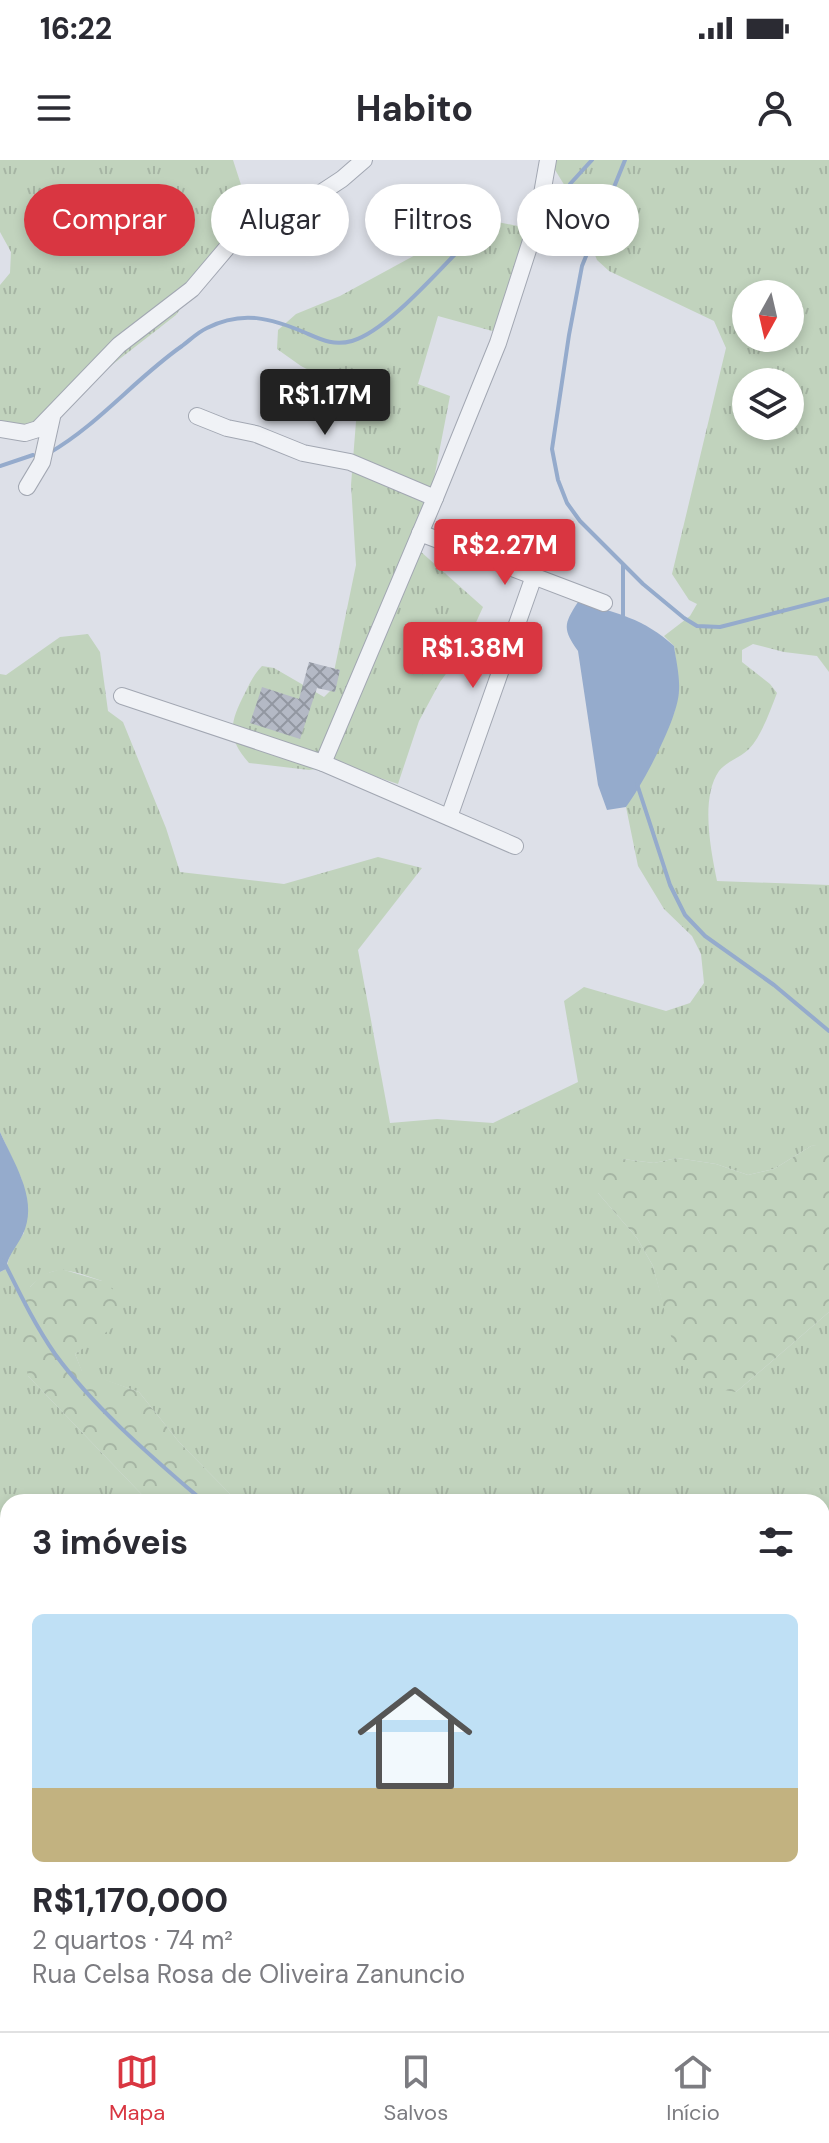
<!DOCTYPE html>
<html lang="pt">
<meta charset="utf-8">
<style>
body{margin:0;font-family:"DM Sans",sans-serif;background:#f2f2f3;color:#2b2b33;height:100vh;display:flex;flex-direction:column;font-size:30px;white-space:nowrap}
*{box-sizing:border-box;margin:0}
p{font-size:26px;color:#7c7c81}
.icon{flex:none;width:44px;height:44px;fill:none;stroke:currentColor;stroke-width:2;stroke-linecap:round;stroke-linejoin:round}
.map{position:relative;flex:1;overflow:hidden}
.sheet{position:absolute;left:0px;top:1334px;width:830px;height:538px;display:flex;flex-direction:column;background:#fff;border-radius:24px 24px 0 0;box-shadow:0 4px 12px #0003}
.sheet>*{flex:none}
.hud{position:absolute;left:24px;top:24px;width:782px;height:72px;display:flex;gap:16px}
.needle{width:52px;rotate:188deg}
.fabs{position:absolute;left:732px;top:120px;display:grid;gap:16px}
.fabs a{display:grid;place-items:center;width:72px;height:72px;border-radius:50%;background:#fff;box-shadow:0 4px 12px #0003;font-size:40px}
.price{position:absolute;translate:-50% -68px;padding:0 18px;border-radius:8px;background:#d93641;color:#fff;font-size:26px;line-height:52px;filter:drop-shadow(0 2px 4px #0008)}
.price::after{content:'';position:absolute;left:50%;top:48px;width:24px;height:18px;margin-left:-12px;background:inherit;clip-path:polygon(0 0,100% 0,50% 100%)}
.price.active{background:#222;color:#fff}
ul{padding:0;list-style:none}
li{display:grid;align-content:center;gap:16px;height:424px;padding:0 32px}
li span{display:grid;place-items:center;height:248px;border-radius:12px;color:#555}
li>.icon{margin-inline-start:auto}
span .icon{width:144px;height:144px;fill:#fffc;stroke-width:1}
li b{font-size:34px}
h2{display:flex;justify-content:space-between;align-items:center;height:96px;padding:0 32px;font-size:34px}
.chip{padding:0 28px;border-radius:36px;background:#fff;box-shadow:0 4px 12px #0003;font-size:28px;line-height:72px}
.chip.active{background:#d93641;color:#fff}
.status{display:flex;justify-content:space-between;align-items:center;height:56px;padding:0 40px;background:#fff;direction:ltr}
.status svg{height:22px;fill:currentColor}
header{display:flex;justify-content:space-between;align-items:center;height:104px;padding:0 32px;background:#fff;font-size:36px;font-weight:700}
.dock{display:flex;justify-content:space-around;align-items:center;height:112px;border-top:2px solid #e1e1e2;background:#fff;font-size:22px;color:#7c7c81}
.dock a{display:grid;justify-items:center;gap:4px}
.dock .active{color:#d93641}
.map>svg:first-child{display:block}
.grass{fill:url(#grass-tufts);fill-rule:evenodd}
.forest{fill:url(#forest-crowns)}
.water{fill:#95abcc}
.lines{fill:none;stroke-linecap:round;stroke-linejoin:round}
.stream{stroke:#95abcc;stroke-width:4}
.building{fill:url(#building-cross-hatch)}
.minor-casing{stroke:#a2a7b2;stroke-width:18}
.primary-casing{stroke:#9ba3b5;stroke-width:28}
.minor{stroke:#f0f2f6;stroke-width:16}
.primary{stroke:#fff;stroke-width:26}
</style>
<div class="status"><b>16:22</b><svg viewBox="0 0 49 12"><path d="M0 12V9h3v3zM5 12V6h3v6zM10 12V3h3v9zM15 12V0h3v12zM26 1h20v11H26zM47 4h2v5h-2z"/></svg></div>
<header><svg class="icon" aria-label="menu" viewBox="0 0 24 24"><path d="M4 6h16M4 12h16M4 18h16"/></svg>Habito<svg class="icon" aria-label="person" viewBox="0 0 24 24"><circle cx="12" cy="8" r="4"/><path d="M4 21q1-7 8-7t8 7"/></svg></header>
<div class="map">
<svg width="829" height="1871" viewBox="0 0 829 1871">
<defs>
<pattern id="grass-tufts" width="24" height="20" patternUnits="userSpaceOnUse" patternTransform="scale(2)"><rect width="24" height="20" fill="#c1d3bd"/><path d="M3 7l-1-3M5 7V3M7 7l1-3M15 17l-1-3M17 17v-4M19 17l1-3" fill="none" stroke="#a6b5a4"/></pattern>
<pattern id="forest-crowns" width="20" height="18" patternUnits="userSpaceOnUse" patternTransform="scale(2)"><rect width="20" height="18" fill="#c1d3bd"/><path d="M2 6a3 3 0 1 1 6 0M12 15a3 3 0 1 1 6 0" fill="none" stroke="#a6b5a4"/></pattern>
<pattern id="building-cross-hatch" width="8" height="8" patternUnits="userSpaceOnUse" patternTransform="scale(2)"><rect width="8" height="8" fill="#b4b9c5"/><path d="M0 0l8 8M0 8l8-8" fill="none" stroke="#9297a1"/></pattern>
</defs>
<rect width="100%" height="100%" fill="#dde0e8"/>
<!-- grass -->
<g class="grass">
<path d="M0,0H233L244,34L245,57L176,155L49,254L38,270L0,275V125L10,113L11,92L0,72Z"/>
<path d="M549,0H829V512L817,496L784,492L753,484L742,490V502L770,524L777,533C770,551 762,575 749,589C741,597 726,602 719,611C700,638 711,691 717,721L829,725V984L811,986L774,1009L748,1015L716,1004L677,998L654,1003L623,999L598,1033L637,1078L653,1106L662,1139L736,1232L829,1152V1655L822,1653V1342H238L179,1282L139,1232L82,1212L75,1194L88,1184L102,1121C73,1111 53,1101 30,1127L28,1216L149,1342H8V1864H483L481,1871H0V1112L6,1109L11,1091L24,1073L22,1020L0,972V514L6,515L60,477L88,474L100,492L108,551L123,562L166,668L180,712L284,724L378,697L422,708L358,790L390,963L437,959L493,963L578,922L564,841L584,827L666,851L690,843L704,823L701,794L692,776L664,749L638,706L626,647L674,553L679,531L674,486L664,476L690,456L697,444L689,440L672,414L726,188L714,161L609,111L597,100L571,36ZM746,134H790V178H746ZM746,222H790V266H746Z"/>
<path d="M451,57H472L523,67L522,109L496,172L438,156L418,224L450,236L420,391L483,447L463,491L440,522L419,561L398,624L341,605L309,610L249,603C226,577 230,562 245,533C250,523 254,514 262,506L274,508L324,537L330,531L356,405L351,325L358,236L301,206L277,189L278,170L296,154L340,136L430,87Z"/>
</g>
<!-- forest -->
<g class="forest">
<path d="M826,983L829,984V1152L736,1232L707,1227L685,1206L672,1180L653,1106L637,1078L598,1033L596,1011L623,999L654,1003L677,998L716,1004L748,1015L774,1009L811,986Z"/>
<path d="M61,1109L102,1121L121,1136L115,1166L75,1194L82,1211L139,1232L179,1282L238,1342H149L28,1216L19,1174L22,1151L30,1127L41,1115Z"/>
</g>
<!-- water -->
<g class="water">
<path d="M578,442C615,452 645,459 674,486C676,500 680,516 679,531C678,559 643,624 626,647L607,650L598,625L578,491C563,469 563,465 578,442Z"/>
<path d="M0,972C13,1001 37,1037 25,1069C20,1084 8,1093 6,1109L0,1112Z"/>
</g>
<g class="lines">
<!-- stream -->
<g class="stream">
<path d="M625,0L582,106L569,175L552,289L558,320L567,343L580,361L643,424L684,458L697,466L720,467L829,439"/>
<path d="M570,24L592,0"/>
<path d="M49,293C98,265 136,218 182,186C190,180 198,172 207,168C242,150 271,158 306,173C322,180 334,186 352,181C388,171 443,105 471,78"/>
<path d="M0,306L33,295"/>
<path d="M623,457V405"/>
<path d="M637,624L670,725L685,755L705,776L774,825L829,871"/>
<path d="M0,1100L4,1102C20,1134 35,1165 55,1194C96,1250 152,1297 204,1342"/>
</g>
</g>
<!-- building -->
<path class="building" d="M309,502L340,510L335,532L317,528L300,579L250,563L262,527L299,539Z"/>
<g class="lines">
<!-- minor casing -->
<g class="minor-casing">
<g id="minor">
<path d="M197,256L227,268L256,274L303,293L350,302L435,338"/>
<path d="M0,269L25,273L38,269L119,185L192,129L236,77L251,65L277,57L304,44L342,19L364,0"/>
<path d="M27,327L42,302L52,257"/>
<path d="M420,373L604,443"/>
<path d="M122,536L323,603L515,686"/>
<path d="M323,603L435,338L498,183L537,62L548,0"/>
<path d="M449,657L534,416"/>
<path d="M825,1871L829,1850"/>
</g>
</g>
<!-- primary casing -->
<g class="primary-casing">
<g id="primary">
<path d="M822,1696L829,1688"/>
<path d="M655,1871L662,1864"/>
</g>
</g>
<!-- minor -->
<use href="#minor" class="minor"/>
<!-- primary -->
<use href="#primary" class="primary"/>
</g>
</svg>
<div class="fabs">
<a><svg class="needle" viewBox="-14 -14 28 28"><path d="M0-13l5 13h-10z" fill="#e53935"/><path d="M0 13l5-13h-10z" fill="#7c7c81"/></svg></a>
<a><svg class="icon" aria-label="layers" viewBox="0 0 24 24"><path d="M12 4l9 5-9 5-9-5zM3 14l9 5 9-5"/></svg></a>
</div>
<b class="price active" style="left:325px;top:277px">R$1.17M</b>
<b class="price" style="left:505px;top:427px">R$2.27M</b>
<b class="price" style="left:473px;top:530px">R$1.38M</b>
<div class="hud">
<a class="chip active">Comprar</a>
<a class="chip">Alugar</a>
<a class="chip">Filtros</a>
<a class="chip">Novo</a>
</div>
<section class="sheet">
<h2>3 imóveis<svg class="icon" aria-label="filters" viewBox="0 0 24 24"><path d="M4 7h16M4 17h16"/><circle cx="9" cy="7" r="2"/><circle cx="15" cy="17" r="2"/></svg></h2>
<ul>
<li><span style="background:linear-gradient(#bfe0f5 70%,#c2b280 0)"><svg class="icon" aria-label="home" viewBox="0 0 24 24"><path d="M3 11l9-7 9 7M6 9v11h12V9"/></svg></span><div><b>R$1,170,000</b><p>2 quartos · 74 m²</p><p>Rua Celsa Rosa de Oliveira Zanuncio</p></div></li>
</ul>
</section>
</div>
<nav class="dock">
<a class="active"><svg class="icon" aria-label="map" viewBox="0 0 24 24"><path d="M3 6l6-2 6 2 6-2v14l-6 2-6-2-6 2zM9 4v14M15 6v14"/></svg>Mapa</a>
<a><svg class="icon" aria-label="saved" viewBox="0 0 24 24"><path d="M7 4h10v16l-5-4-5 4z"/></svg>Salvos</a>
<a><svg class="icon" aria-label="home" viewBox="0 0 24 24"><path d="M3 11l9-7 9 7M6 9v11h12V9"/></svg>Início</a>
</nav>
